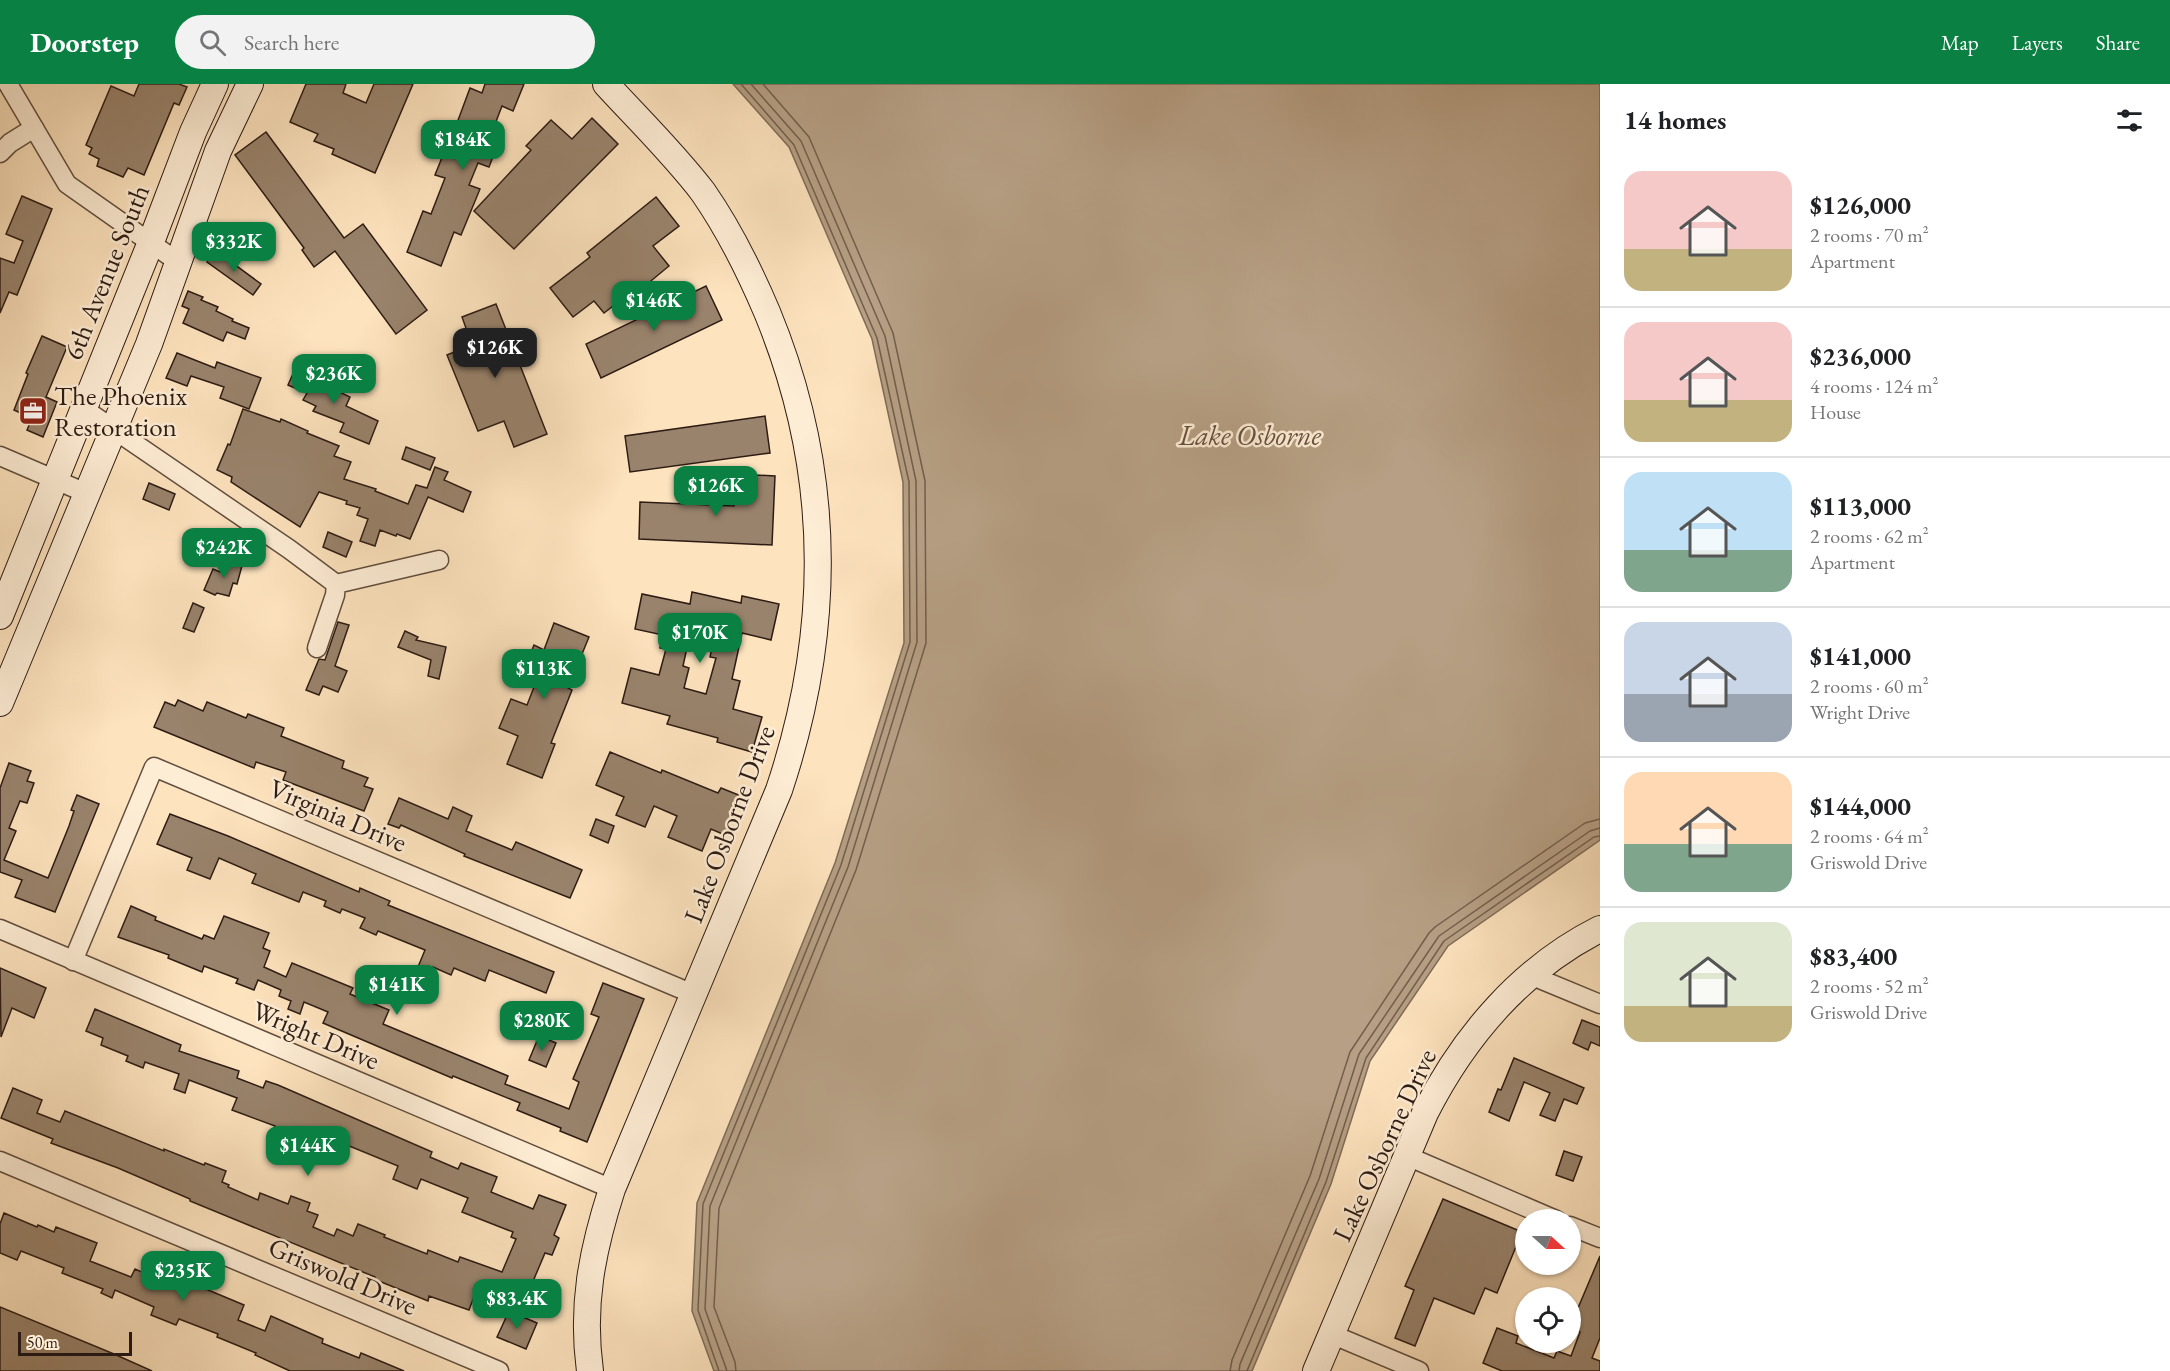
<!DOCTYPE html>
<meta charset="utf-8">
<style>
body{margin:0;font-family:"EB Garamond",serif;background:#f2f2f2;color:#202124;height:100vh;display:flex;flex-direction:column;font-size:22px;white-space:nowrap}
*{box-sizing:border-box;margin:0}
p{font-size:20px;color:#757577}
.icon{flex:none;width:33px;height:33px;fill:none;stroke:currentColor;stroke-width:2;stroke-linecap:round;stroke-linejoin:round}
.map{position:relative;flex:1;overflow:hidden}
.drawer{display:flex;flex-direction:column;background:#fff;width:570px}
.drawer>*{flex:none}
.needle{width:39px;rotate:111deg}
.fabs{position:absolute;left:1515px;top:1125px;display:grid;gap:12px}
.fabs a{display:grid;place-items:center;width:66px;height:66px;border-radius:50%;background:#fff;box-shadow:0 2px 4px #0004;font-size:30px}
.scale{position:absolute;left:18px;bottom:15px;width:114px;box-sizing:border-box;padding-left:6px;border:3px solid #2d1c14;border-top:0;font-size:16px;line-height:21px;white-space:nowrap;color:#2d1c14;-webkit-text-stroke:4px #feedd5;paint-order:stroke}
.price{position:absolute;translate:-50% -51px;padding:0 14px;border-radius:12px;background:#0b8043;color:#fff;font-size:20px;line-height:39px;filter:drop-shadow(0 2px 3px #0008)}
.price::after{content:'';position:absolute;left:50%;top:36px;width:18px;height:14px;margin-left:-9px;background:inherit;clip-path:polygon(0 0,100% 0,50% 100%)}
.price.active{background:#222;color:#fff}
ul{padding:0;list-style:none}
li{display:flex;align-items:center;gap:18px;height:150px;padding:0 24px}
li+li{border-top:2px solid #e0e0e0}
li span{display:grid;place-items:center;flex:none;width:168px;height:120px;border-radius:18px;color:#555}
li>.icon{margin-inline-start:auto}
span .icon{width:72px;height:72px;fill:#fffc;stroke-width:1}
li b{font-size:26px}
h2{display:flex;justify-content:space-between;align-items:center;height:72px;padding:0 24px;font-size:26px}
header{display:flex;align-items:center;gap:36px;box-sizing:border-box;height:84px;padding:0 30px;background:#0b8043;color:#fff}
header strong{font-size:28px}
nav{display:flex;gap:33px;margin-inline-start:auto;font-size:21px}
.search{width:420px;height:54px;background:#f2f2f2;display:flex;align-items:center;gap:15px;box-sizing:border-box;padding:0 21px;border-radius:33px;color:#757577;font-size:22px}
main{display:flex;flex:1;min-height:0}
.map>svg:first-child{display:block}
.water{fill:#b69f84;stroke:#7f6b57;stroke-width:1.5}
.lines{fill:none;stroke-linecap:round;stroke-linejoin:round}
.shore{stroke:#725e4c;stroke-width:1.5}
.building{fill:#99836c;stroke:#2d1c14;stroke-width:1.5;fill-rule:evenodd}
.street-casing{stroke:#614e3e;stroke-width:21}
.secondary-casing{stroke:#2d1c14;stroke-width:28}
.street{stroke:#feedd5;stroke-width:18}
.secondary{stroke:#feedd5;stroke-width:26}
.labels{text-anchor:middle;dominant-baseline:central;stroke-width:5;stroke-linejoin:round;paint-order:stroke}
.street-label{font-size:27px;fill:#2d1c14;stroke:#feedd5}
.poi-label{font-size:27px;fill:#2d1c14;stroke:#feedd5;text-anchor:start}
.water-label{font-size:28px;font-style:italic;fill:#645041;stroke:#feedd5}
</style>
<header>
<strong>Doorstep</strong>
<div class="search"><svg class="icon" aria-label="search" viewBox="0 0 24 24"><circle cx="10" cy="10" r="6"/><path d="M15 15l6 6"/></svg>Search here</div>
<nav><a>Map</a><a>Layers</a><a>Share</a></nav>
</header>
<main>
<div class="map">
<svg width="1600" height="1287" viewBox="0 0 1600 1287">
<rect width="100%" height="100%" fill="#fde3be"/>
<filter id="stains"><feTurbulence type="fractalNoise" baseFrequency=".00333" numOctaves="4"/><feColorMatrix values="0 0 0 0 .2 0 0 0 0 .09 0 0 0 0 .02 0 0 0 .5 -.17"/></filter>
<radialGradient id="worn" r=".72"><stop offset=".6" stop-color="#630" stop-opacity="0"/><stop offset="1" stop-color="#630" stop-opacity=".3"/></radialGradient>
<!-- water -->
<path class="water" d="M733,0H1600V756L1448,862L1370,977L1331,1100L1252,1287H714L692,1227L697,1119L835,779L904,559L903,398L872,255L789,63Z"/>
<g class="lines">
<!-- shore -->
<g class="shore">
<path d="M719,1287L698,1226L703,1120L841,781L910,558L909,398L877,254L794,61L741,0"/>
<path d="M727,1287L705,1225L710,1122L848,783L917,558L916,397L885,252L801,57L751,0"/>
<path d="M736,1287L735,1278L714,1223L719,1124L856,786L926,559L925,397L893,249L809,53L763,0"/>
<path d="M1230,1287L1232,1276L1310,1092L1350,968L1429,849L1435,843L1585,739L1600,735"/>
<path d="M1239,1287L1240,1280L1319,1095L1359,970L1439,852L1590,747L1600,744"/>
<path d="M1247,1287L1326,1098L1366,974L1444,857L1594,753L1600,752"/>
</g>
</g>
<!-- building -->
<g class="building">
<path d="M139,0H179L187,3L179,21L174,19L144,91L128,84L123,93L97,82L99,75L89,70L92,64L86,61L111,2L134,12Z"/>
<path d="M306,0H346L343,9L366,19L374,0H413L375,89L332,70L334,65L314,57L318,50L290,38Z"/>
<path d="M485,0H524L513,27L502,22L492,48L501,52L489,83L478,79L469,101L480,105L461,151L454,148L441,182L407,168L423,127L431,130L445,94L435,91L447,61L458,65L467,43L457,39L470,4L482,9Z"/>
<path d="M592,34L618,60L514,165L474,127L531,66L526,62L551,36L572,55Z"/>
<path d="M266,48L344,154L363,140L427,226L396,250L335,167L314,183L302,166L304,164L235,71Z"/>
<path d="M22,112L52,125L17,211L9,208L0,229V174L14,179L23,157L6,150Z"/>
<path d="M656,113L679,142L653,162L669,182L646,201L644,198L604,229L594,217L573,233L550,204L590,173L587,169Z"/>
<path d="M215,166L261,200L253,211L207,178Z"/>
<path d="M706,202L722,236L601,294L586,260Z"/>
<path d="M188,207L203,213L201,216L218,223L216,227L233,235L232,237L249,244L245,255L227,248L223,257L183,239L189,225L182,222Z"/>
<path d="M496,220L547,350L514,363L504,337L478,347L447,271L472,261L462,233Z"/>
<path d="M42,252L67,263L46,313L57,318L43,353L27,346L32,334L14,326L28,290L26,289Z"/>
<path d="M177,269L215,284L217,278L261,294L249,325L220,314L224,303L191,292L187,302L166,294Z"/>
<path d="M296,283L323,294L321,299L350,313L346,322L378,337L369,360L340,348L344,339L313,327L316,322L303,316L307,309L288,301Z"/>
<path d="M243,325L280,338L281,335L308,347L307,349L339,362L334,372L351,378L344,395L376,405L375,407L408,420L416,401L427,404L435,383L448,388L444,396L471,408L463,428L428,413L410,455L397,450L396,452L380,446L375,462L360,457L368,435L357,431L360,424L346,420L347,417L319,408L300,443L231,398L232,393L217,386L228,360L230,361Z"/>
<path d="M765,332L770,369L630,388L625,352Z"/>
<path d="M406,363L435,374L430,386L402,375Z"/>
<path d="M735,390L775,392L772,461L639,455L640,418L734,422Z"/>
<path d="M149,399L175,410L169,426L143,415Z"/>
<path d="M328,448L352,458L346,473L323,463Z"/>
<path d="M230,474L243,478L237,500L233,499L229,512L217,509L215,511L204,506L213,485L225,490Z"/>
<path d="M692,508L741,519L742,512L779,520L771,556L742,549L732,595L740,597L733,625L762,633L752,668L717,658L718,654L667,640L670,632L622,619L631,584L659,591L666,565L660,564L663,551L635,545L642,510L690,520ZM691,545L715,550L710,573L716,574L706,610L684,604L689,584L683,582Z"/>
<path d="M193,519L204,524L194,548L183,544Z"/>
<path d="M338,538L349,541L335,582L347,587L338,608L323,602L319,611L306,606L319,575L325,576Z"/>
<path d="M554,539L589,553L568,604L572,606L551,659L555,660L542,694L507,680L518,652L499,644L511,615L527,621L536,598L521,593L534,561L544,566Z"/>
<path d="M405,547L418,553L416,556L446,563L439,595L428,592L431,576L398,563Z"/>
<path d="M178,616L203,627L207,618L246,634L248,630L284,644L281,652L344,677L342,684L368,694L364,702L373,705L364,727L283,696L286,688L256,678L254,684L154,643L165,618L175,622Z"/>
<path d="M610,668L661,689L662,686L718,709L721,704L741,712L725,751L711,745L702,767L668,753L677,732L654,722L645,743L616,731L624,713L596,701Z"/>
<path d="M9,679L31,687L27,697L34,699L27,719L20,717L9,744L16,747L4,776L48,794L69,742L74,727L71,726L77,711L99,720L55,828L15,813L22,796L0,788V704Z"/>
<path d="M399,714L448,735L453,723L472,732L466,747L512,766L516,758L582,786L570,814L464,772L465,770L401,741L399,744L388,740Z"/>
<path d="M170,730L228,752L359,808L360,804L390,817L388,821L554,888L546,909L489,886L485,897L454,884L451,891L433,883L426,900L413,895L425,866L378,847L376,851L360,844L365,834L342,825L340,829L324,822L326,817L303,808L299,818L252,799L256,790L219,774L210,795L187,786L192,774L157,760Z"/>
<path d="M596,735L614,742L608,759L590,751Z"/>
<path d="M131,822L156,833L155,836L202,855L204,851L214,855L224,832L269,849L263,864L270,867L264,883L286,893L292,879L353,904L350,910L389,926L383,940L508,992L505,1000L569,1025L579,998L573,995L599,933L591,930L603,899L644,915L587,1058L560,1047L561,1044L517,1026L520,1019L453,992L452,994L323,939L328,928L304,918L300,930L288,925L291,917L279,912L281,906L258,896L254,906L236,899L238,895L204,882L202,888L168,874L169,871L118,853Z"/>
<path d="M0,884L46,904L34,934L12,924L1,953Z"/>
<path d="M95,925L181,961L179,967L239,987L237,994L263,1004L266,997L278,1001L432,1068L430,1073L458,1085L461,1079L497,1093L491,1108L533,1125L539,1111L566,1121L554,1151L559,1154L552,1171L545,1169L531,1202L526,1200L517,1222L477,1205L469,1226L429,1212L428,1217L374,1195L375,1193L190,1117V1115L118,1084L51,1059L53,1055L1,1034L13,1004L42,1016L37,1029L60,1038L65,1027L164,1067V1065L204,1081L205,1079L226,1087L222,1098L229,1101L228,1103L258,1116L260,1109L288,1120L291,1112L310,1119L307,1127L318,1131L313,1143L334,1152L337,1145L353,1152L358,1140L385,1151L384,1153L427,1170L428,1166L458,1178L460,1173L502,1188L516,1155L511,1153L513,1148L462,1128L468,1114L421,1095L417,1105L393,1095L398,1082L303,1043L297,1059L272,1048L275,1042L232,1026L237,1014L189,996L185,1009L174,1005L179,990L145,978L143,984L126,977L128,972L101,961L103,954L86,947Z"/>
<path d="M1582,936L1600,943V962L1591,958L1588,966L1573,959Z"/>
<path d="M539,952L556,959L546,983L529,976Z"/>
<path d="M1514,974L1584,1004L1577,1020L1564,1015L1555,1037L1540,1031L1550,1009L1524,998L1509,1037L1489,1028L1498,1005L1501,1006Z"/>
<path d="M1564,1067L1582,1073L1573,1097L1556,1091Z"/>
<path d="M1443,1115L1522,1148L1497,1209L1485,1204L1474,1230L1434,1214L1415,1262L1395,1254L1414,1206L1405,1202Z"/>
<path d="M4,1129L37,1143L38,1141L54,1148L56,1143L97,1159L90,1177L131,1193L135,1185L173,1202L177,1193L244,1221L238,1236L265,1247L271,1232L323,1255L322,1259L359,1274L361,1269L404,1287H290L255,1271L256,1269L217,1253L218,1250L179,1235L176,1241L151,1231L154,1223L115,1206L112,1214L101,1209L103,1205L62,1189L64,1184L21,1167L17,1176L0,1169V1140Z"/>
<path d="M1600,1172V1254L1592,1274L1600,1277V1287H1502L1483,1279L1497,1244L1518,1252L1516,1259L1554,1274L1557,1267L1571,1272L1580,1248L1570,1243Z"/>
<path d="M0,1223L114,1270L152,1287H0Z"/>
<path d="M509,1227L537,1239L526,1265L497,1253Z"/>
</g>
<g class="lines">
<!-- street casing -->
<g class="street-casing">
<g id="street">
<path d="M8,0L67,100L178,178"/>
<path d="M0,69L10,59L34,44"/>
<path d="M84,325L289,465L336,500"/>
<path d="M0,372L86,409"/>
<path d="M317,564L335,511L336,500L439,476"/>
<path d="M0,845L612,1105"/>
<path d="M73,877L154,683L693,910"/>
<path d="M1530,891L1600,920"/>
<path d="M1407,1072L1556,1136"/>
<path d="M0,1077L499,1287"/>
<path d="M1570,1142L1600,1154"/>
<path d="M1331,1250L1419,1287"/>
</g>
</g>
<!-- secondary casing -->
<g class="secondary-casing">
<g id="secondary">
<path d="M0,532L151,158L193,48L215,0"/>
<path d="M0,619L149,260L218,67L250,0"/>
<path d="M590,1287C581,1222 592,1167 612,1105L779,706C833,545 832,385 767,228C750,188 728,144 703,108C674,70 638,35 606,0"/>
<path d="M1316,1287L1425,1029C1464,952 1522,884 1600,845"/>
</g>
</g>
<!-- street -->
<use href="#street" class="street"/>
<!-- secondary -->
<use href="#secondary" class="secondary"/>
</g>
<!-- icons -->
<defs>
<g id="office-square" transform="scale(1.5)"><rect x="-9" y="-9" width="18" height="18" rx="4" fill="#8f2418" stroke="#feedd5"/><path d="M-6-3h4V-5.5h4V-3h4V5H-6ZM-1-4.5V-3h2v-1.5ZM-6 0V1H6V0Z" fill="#fff"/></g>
</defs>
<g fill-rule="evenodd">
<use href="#office-square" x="33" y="327"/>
</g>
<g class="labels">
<!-- street labels -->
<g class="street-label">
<text transform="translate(106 188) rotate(-68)">6th Avenue South</text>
<text transform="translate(338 731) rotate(23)">Virginia Drive</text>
<text transform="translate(729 740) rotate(-69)">Lake Osborne Drive</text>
<text transform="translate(316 951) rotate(23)">Wright Drive</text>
<text transform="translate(1384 1061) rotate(-65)">Lake Osborne Drive</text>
<text transform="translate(343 1192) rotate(23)">Griswold Drive</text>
</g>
<!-- poi labels -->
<g class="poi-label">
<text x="54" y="311">The Phoenix<tspan x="54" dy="31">Restoration</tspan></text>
</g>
<!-- water labels -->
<g class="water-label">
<text x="1250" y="351">Lake Osborne</text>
</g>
</g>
<rect width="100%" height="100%" filter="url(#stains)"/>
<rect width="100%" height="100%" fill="url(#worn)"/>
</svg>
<div class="fabs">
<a><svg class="needle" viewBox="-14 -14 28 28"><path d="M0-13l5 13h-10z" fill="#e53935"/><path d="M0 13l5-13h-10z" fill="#757577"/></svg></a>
<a><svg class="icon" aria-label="locate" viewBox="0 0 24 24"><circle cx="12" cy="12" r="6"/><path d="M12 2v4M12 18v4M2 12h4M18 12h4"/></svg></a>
</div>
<div class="scale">50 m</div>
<b class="price" style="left:463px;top:87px">$184K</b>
<b class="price" style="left:234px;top:189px">$332K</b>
<b class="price" style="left:654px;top:248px">$146K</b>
<b class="price active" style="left:495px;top:295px">$126K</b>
<b class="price" style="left:334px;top:321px">$236K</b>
<b class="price" style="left:716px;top:433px">$126K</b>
<b class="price" style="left:224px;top:495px">$242K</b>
<b class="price" style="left:700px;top:580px">$170K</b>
<b class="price" style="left:544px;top:616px">$113K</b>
<b class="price" style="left:397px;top:932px">$141K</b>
<b class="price" style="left:542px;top:968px">$280K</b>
<b class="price" style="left:308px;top:1093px">$144K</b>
<b class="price" style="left:183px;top:1218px">$235K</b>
<b class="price" style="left:517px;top:1246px">$83.4K</b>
</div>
<section class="drawer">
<h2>14 homes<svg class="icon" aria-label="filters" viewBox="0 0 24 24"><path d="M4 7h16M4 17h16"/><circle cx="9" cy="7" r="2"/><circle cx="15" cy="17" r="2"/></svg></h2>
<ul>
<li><span style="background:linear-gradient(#f6c9c9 65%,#c2b280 0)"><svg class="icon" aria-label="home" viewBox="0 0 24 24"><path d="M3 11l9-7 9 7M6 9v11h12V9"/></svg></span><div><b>$126,000</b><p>2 rooms · 70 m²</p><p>Apartment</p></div></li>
<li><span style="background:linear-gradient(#f6c9c9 65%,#c2b280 0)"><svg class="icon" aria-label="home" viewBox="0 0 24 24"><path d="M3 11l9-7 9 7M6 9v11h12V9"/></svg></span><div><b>$236,000</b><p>4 rooms · 124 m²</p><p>House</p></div></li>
<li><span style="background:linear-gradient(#bfe0f5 65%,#7fa58c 0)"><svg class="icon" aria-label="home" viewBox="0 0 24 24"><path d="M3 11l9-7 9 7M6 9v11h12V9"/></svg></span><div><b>$113,000</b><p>2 rooms · 62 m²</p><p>Apartment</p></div></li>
<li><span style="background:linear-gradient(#c9d6e8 60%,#9aa5b1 0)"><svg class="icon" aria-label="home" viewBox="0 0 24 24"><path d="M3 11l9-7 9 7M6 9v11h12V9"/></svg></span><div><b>$141,000</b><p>2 rooms · 60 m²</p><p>Wright Drive</p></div></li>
<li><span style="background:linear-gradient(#ffd9b3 60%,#7fa58c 0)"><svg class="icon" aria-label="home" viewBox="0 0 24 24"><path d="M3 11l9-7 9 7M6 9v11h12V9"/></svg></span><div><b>$144,000</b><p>2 rooms · 64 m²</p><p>Griswold Drive</p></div></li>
<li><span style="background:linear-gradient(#dfe7d0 70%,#c2b280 0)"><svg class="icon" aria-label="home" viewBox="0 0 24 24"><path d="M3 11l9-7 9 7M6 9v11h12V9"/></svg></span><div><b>$83,400</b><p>2 rooms · 52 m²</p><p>Griswold Drive</p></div></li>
</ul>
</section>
</main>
